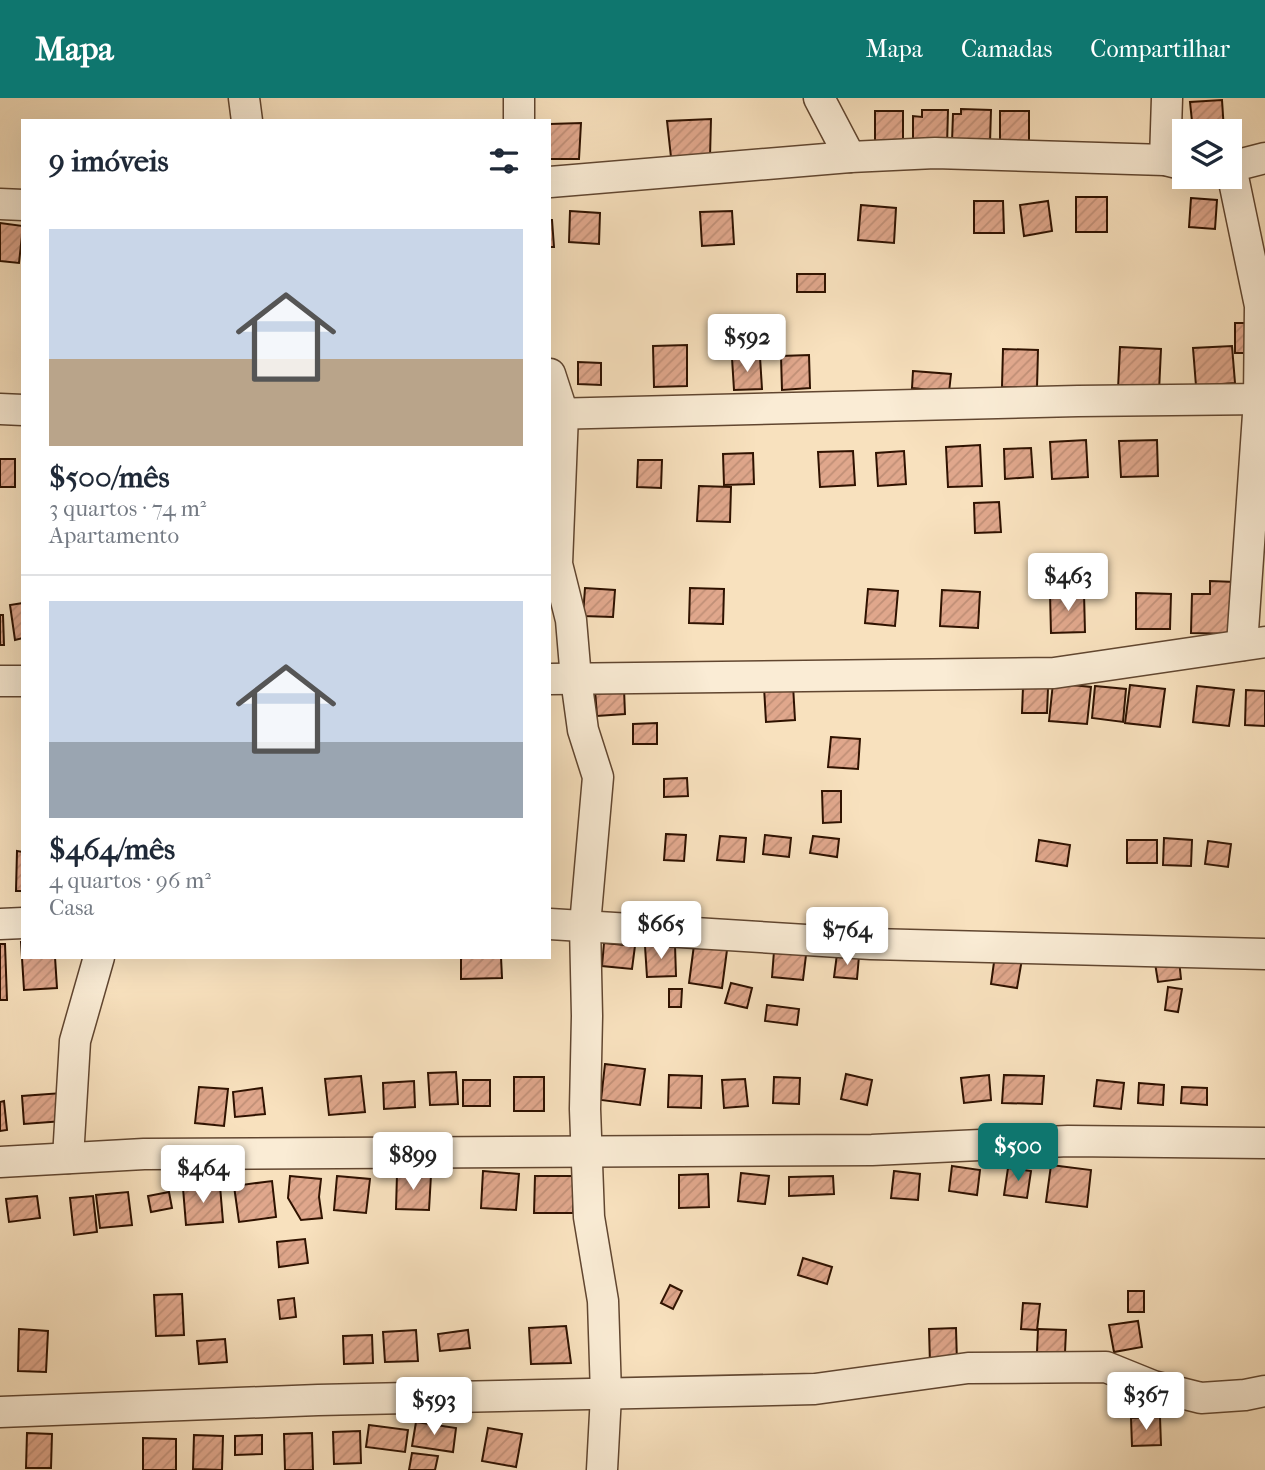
<!DOCTYPE html>
<html lang="pt">
<meta charset="utf-8">
<style>
body{margin:0;font-family:"IM FELL French Canon",serif;background:#f6f6f7;color:#1f2937;height:100vh;display:flex;flex-direction:column;font-size:26px;white-space:nowrap}
*{box-sizing:border-box;margin:0}
p{font-size:23px;color:#747a83}
.icon{flex:none;width:38px;height:38px;fill:none;stroke:currentColor;stroke-width:2;stroke-linecap:round;stroke-linejoin:round}
.map{position:relative;flex:1;overflow:hidden}
.drawer{position:absolute;left:21px;top:21px;width:530px;height:840px;display:flex;flex-direction:column;background:#fff;border-radius:0px;box-shadow:0 7px 28px #0002}
.drawer>*{flex:none}
.fabs{position:absolute;left:1172px;top:21px;display:grid;gap:14px}
.fabs a{display:grid;place-items:center;width:70px;height:70px;border-radius:0px;background:#fff;box-shadow:0 7px 28px #0002;font-size:35px}
.price{position:absolute;translate:-50% -60px;padding:0 16px;border-radius:7px;background:#fff;color:#222;font-size:23px;line-height:46px;filter:drop-shadow(0 2px 4px #0008)}
.price::after{content:'';position:absolute;left:50%;top:42px;width:21px;height:16px;margin-left:-10px;background:inherit;clip-path:polygon(0 0,100% 0,50% 100%)}
.price.selected{background:#0f766e;color:#fff}
ul{padding:0;list-style:none}
li{display:grid;align-content:center;gap:14px;height:371px;padding:0 28px}
li+li{border-top:2px solid #e0e1e3}
li span{display:grid;place-items:center;height:217px;border-radius:0px;color:#555}
li>.icon{margin-inline-start:auto}
span .icon{width:126px;height:126px;fill:#fffc;stroke-width:1}
li b{font-size:30px}
h2{display:flex;justify-content:space-between;align-items:center;height:84px;padding:0 28px;font-size:30px}
header{display:flex;align-items:center;gap:42px;box-sizing:border-box;height:98px;padding:0 35px;background:#0f766e;color:#fff}
header strong{font-size:33px}
nav{display:flex;gap:38px;margin-inline-start:auto;font-size:24px}
.map>svg:first-child{display:block}
.building{fill:url(#building-hatch);stroke:#2f1200;stroke-width:2}
.lines{fill:none;stroke-linecap:round;stroke-linejoin:round}
.minor-casing{stroke:#614630;stroke-width:33}
.minor{stroke:#faecd5;stroke-width:30}
</style>
<header>
<strong>Mapa</strong>
<nav><a>Mapa</a><a>Camadas</a><a>Compartilhar</a></nav>
</header>
<div class="map">
<svg width="1265" height="1372" viewBox="0 0 1265 1372">
<defs>
<pattern id="building-hatch" width="6" height="6" patternUnits="userSpaceOnUse" patternTransform="scale(1.75)"><rect width="6" height="6" fill="#e0a78c"/><path d="M-1 1l2-2M0 6l6-6M5 7l2-2" fill="none" stroke="#c08f77"/></pattern>
</defs>
<rect width="100%" height="100%" fill="#f8e1be"/>
<filter id="stains"><feTurbulence type="fractalNoise" baseFrequency=".00286" numOctaves="4"/><feColorMatrix values="0 0 0 0 .2 0 0 0 0 .09 0 0 0 0 .02 0 0 0 .5 -.17"/></filter>
<radialGradient id="worn" r=".72"><stop offset=".6" stop-color="#630" stop-opacity="0"/><stop offset="1" stop-color="#630" stop-opacity=".3"/></radialGradient>
<!-- building -->
<g class="building">
<path d="M1222,2L1224,33H1193L1190,4Z"/>
<path d="M961,11L991,12L990,45L952,44L953,16H961Z"/>
<path d="M922,12H948L947,48L913,47V18L922,19Z"/>
<rect x="875" y="13" width="28" height="30"/>
<rect x="1000" y="13" width="29" height="36"/>
<path d="M711,21L710,59H671L667,23Z"/>
<path d="M581,25L579,61H550V26Z"/>
<rect x="1076" y="99" width="31" height="35"/>
<path d="M1191,100L1217,102L1215,131L1189,129Z"/>
<path d="M974,103H1003L1004,135H974Z"/>
<path d="M1048,103L1052,133L1024,138L1020,107Z"/>
<path d="M861,107L896,110L894,145L858,142Z"/>
<path d="M570,113L600,115L599,146L569,144Z"/>
<path d="M732,113L734,146L702,148L700,114Z"/>
<path d="M550,122H552L554,149H550Z"/>
<path d="M0,125L23,128L19,165L0,163Z"/>
<rect x="797" y="176" width="28" height="18"/>
<rect x="1235" y="225" width="20" height="30"/>
<path d="M687,247V288L654,289L653,248Z"/>
<path d="M1232,248L1235,285L1196,288L1193,250Z"/>
<path d="M1120,249L1161,251L1159,293L1118,291Z"/>
<path d="M1003,251L1038,252L1037,290L1002,289Z"/>
<path d="M809,257L810,290L782,292L781,258Z"/>
<path d="M760,259L762,291L734,292L732,260Z"/>
<path d="M578,264L601,265V287L578,286Z"/>
<path d="M913,273L951,276L949,294L912,290Z"/>
<path d="M1086,342L1088,379L1052,381L1050,344Z"/>
<path d="M1157,342L1158,378L1121,379L1119,343Z"/>
<path d="M980,347L982,388L948,389L946,349Z"/>
<path d="M1031,350L1033,379L1005,381L1004,351Z"/>
<path d="M853,353L855,387L820,389L818,354Z"/>
<path d="M904,353L906,386L878,388L876,355Z"/>
<path d="M753,355L754,386L724,387L723,356Z"/>
<rect x="0" y="361" width="15" height="28"/>
<path d="M638,362H662L661,390L637,389Z"/>
<path d="M699,388L731,389L730,424L697,423Z"/>
<path d="M999,404L1001,434L975,435L974,405Z"/>
<path d="M1210,483L1236,484L1235,536L1191,535L1192,496H1210Z"/>
<path d="M585,490L615,492L613,519L583,518Z"/>
<path d="M690,490L724,491L723,526L689,525Z"/>
<path d="M868,491L898,493L895,528L865,525Z"/>
<path d="M942,492L980,494L978,530L940,528Z"/>
<path d="M1084,495L1085,534L1051,535L1050,496Z"/>
<path d="M1136,495L1171,496L1170,531H1136Z"/>
<path d="M23,505V540L15,542L10,507Z"/>
<path d="M0,517H3L4,547H0Z"/>
<path d="M1053,585L1091,589L1087,626L1049,623Z"/>
<path d="M793,587L795,622L766,624L764,589Z"/>
<path d="M1130,587L1165,591L1160,629L1125,625Z"/>
<path d="M1095,588L1126,591L1123,624L1092,620Z"/>
<path d="M1197,588L1234,592L1229,628L1193,624Z"/>
<path d="M1023,589L1048,590L1047,615H1022Z"/>
<path d="M624,591L625,616L597,618L595,592Z"/>
<path d="M1246,592L1265,593V628L1245,627Z"/>
<path d="M657,625V646H633V626Z"/>
<path d="M831,639L860,641L858,671L828,669Z"/>
<path d="M687,680L688,698L664,699V681Z"/>
<path d="M822,693H841V724L823,725Z"/>
<path d="M666,736L686,737L684,763L664,762Z"/>
<path d="M765,737L791,740L789,759L763,756Z"/>
<path d="M720,738L746,740L744,764L717,762Z"/>
<path d="M813,738L839,741L837,759L810,755Z"/>
<path d="M1164,740L1192,742L1191,768L1163,767Z"/>
<path d="M1039,742L1070,747L1067,768L1036,763Z"/>
<rect x="1127" y="742" width="30" height="23"/>
<path d="M1208,743L1231,746L1228,769L1205,766Z"/>
<path d="M17,753L23,754V793H16Z"/>
<path d="M21,844H23V859H55L57,890L24,892Z"/>
<path d="M604,845L635,848L632,871L602,868Z"/>
<path d="M0,846H5L7,902H0Z"/>
<path d="M675,847L676,878L647,879L645,848Z"/>
<path d="M694,847L727,852L722,890L689,885Z"/>
<path d="M774,853L806,857L803,882L772,879Z"/>
<path d="M837,856L859,858L857,881L834,879Z"/>
<path d="M995,857L1022,861L1017,890L991,886Z"/>
<path d="M461,859H501L502,880L461,881Z"/>
<path d="M1179,862L1181,881L1158,884L1155,865Z"/>
<path d="M731,885L752,890L747,910L725,905Z"/>
<path d="M1168,889L1182,891L1178,914L1165,912Z"/>
<path d="M669,891H682L681,909H669Z"/>
<path d="M767,907L799,911L797,927L765,923Z"/>
<path d="M605,966L645,971L640,1007L601,1002Z"/>
<path d="M456,974L458,1006L430,1007L428,975Z"/>
<path d="M846,976L872,982L867,1007L841,1001Z"/>
<path d="M669,977L702,978L701,1010L668,1009Z"/>
<path d="M989,977L991,1002L964,1005L961,980Z"/>
<path d="M1004,977L1044,978L1042,1006L1002,1005Z"/>
<path d="M361,978L365,1014L329,1017L325,981Z"/>
<rect x="514" y="979" width="30" height="34"/>
<path d="M774,979L800,980L799,1006L773,1005Z"/>
<path d="M745,981L748,1008L724,1010L722,982Z"/>
<rect x="463" y="982" width="27" height="26"/>
<path d="M1097,982L1124,985L1121,1011L1094,1008Z"/>
<path d="M414,983L415,1009L384,1011L383,985Z"/>
<path d="M1139,985L1164,987L1163,1007L1138,1005Z"/>
<path d="M199,989L228,991L224,1028L195,1025Z"/>
<path d="M1182,989L1207,990V1007L1181,1005Z"/>
<path d="M262,990L265,1016L235,1019L233,994Z"/>
<path d="M62,995L63,1023L24,1026L22,998Z"/>
<path d="M4,1003L7,1032L0,1033V1004Z"/>
<path d="M1051,1067L1091,1072L1087,1109L1046,1104Z"/>
<path d="M952,1068L980,1072L977,1097L949,1093Z"/>
<path d="M1008,1070L1031,1073L1027,1100L1004,1097Z"/>
<path d="M483,1073L519,1076L516,1112L481,1110Z"/>
<path d="M894,1073L920,1076L918,1102L891,1100Z"/>
<path d="M741,1075L769,1078L765,1106L738,1103Z"/>
<path d="M397,1076L431,1077L429,1112L396,1111Z"/>
<path d="M708,1076L709,1109L679,1110V1077Z"/>
<path d="M290,1078L321,1081L319,1099L322,1120L301,1122L288,1100Z"/>
<path d="M337,1078L370,1081L366,1115L334,1112Z"/>
<path d="M535,1078H573V1115H534Z"/>
<path d="M833,1078L834,1096L789,1098V1079Z"/>
<path d="M272,1083L276,1119L239,1124L234,1088Z"/>
<path d="M220,1088L223,1124L186,1127L183,1090Z"/>
<path d="M128,1094L132,1127L100,1130L96,1097Z"/>
<path d="M169,1094L172,1110L151,1114L148,1098Z"/>
<path d="M37,1098L40,1120L9,1124L6,1101Z"/>
<path d="M93,1098L97,1134L74,1137L70,1100Z"/>
<path d="M305,1141L308,1165L279,1169L277,1144Z"/>
<path d="M803,1160L832,1169L827,1186L798,1177Z"/>
<path d="M670,1187L682,1193L673,1211L661,1205Z"/>
<rect x="1128" y="1193" width="16" height="21"/>
<path d="M182,1196L184,1237L156,1238L154,1197Z"/>
<path d="M294,1200L296,1219L280,1221L278,1202Z"/>
<path d="M1023,1205L1040,1206L1037,1232L1021,1231Z"/>
<path d="M1138,1223L1142,1249L1114,1254L1109,1227Z"/>
<path d="M566,1228L571,1265L531,1266L529,1230Z"/>
<path d="M956,1230L957,1265L930,1266L929,1231Z"/>
<path d="M19,1231L48,1233L46,1274L18,1273Z"/>
<path d="M1038,1231L1066,1232L1065,1255L1037,1254Z"/>
<path d="M416,1232L418,1263L385,1264L383,1234Z"/>
<path d="M468,1232L470,1250L440,1253L438,1236Z"/>
<path d="M372,1237L373,1265L344,1266L343,1238Z"/>
<path d="M225,1241L227,1264L199,1266L197,1243Z"/>
<path d="M1160,1319L1161,1347L1132,1348L1131,1320Z"/>
<path d="M416,1324L456,1330L453,1354L412,1348Z"/>
<path d="M369,1327L408,1332L405,1354L366,1349Z"/>
<path d="M488,1330L522,1336L516,1369L482,1363Z"/>
<path d="M360,1333L361,1365L334,1366L333,1334Z"/>
<path d="M27,1335L52,1336L51,1370H26Z"/>
<path d="M312,1335L313,1372H285L284,1336Z"/>
<path d="M194,1337L223,1338L222,1372L193,1371Z"/>
<path d="M262,1337V1356L235,1357V1338Z"/>
<path d="M143,1340L176,1341V1372H143Z"/>
<path d="M412,1355L438,1358L435,1372H409Z"/>
</g>
<g class="lines">
<!-- minor casing -->
<g class="minor-casing">
<g id="minor">
<path d="M244,0L247,23"/>
<path d="M819,0L850,59"/>
<path d="M519,23V0"/>
<path d="M1165,62L1167,0"/>
<path d="M1230,69L1265,60"/>
<path d="M1231,69L1260,208L1259,302L1242,547"/>
<path d="M550,84L850,59L935,55L1165,62L1185,67"/>
<path d="M0,106L23,107"/>
<path d="M550,276L563,316L557,466L571,522L576,581L583,632L598,679L585,827L587,918L585,1011L589,1119L603,1203L606,1297L602,1372"/>
<path d="M0,311L23,312"/>
<path d="M550,316L1078,303L1265,301"/>
<path d="M550,581L1054,575L1265,544"/>
<path d="M0,583H23"/>
<path d="M0,826L23,825"/>
<path d="M550,826L871,846L1265,856"/>
<path d="M68,1060L75,943L99,859"/>
<path d="M0,1064L144,1056L872,1052L1068,1043L1265,1045"/>
<path d="M0,1314L318,1302L815,1291L968,1270L1106,1269L1153,1288L1201,1300L1245,1297L1265,1293"/>
</g>
</g>
<!-- minor -->
<use href="#minor" class="minor"/>
</g>
<rect width="100%" height="100%" filter="url(#stains)"/>
<rect width="100%" height="100%" fill="url(#worn)"/>
</svg>
<div class="fabs">
<a><svg class="icon" aria-label="layers" viewBox="0 0 24 24"><path d="M12 4l9 5-9 5-9-5zM3 14l9 5 9-5"/></svg></a>
</div>
<b class="price" style="left:747px;top:276px">$592</b>
<b class="price" style="left:1068px;top:515px">$463</b>
<b class="price" style="left:661px;top:863px">$665</b>
<b class="price" style="left:847px;top:869px">$764</b>
<b class="price selected" style="left:1018px;top:1085px">$500</b>
<b class="price" style="left:413px;top:1094px">$899</b>
<b class="price" style="left:203px;top:1107px">$464</b>
<b class="price" style="left:1146px;top:1334px">$367</b>
<b class="price" style="left:434px;top:1339px">$593</b>
<section class="drawer">
<h2>9 imóveis<svg class="icon" aria-label="filters" viewBox="0 0 24 24"><path d="M4 7h16M4 17h16"/><circle cx="9" cy="7" r="2"/><circle cx="15" cy="17" r="2"/></svg></h2>
<ul>
<li><span style="background:linear-gradient(#c9d6e8 60%,#b9a48a 0)"><svg class="icon" aria-label="home" viewBox="0 0 24 24"><path d="M3 11l9-7 9 7M6 9v11h12V9"/></svg></span><div><b>$500/mês</b><p>3 quartos · 74 m²</p><p>Apartamento</p></div></li>
<li><span style="background:linear-gradient(#c9d6e8 65%,#9aa5b1 0)"><svg class="icon" aria-label="home" viewBox="0 0 24 24"><path d="M3 11l9-7 9 7M6 9v11h12V9"/></svg></span><div><b>$464/mês</b><p>4 quartos · 96 m²</p><p>Casa</p></div></li>
</ul>
</section>
</div>
